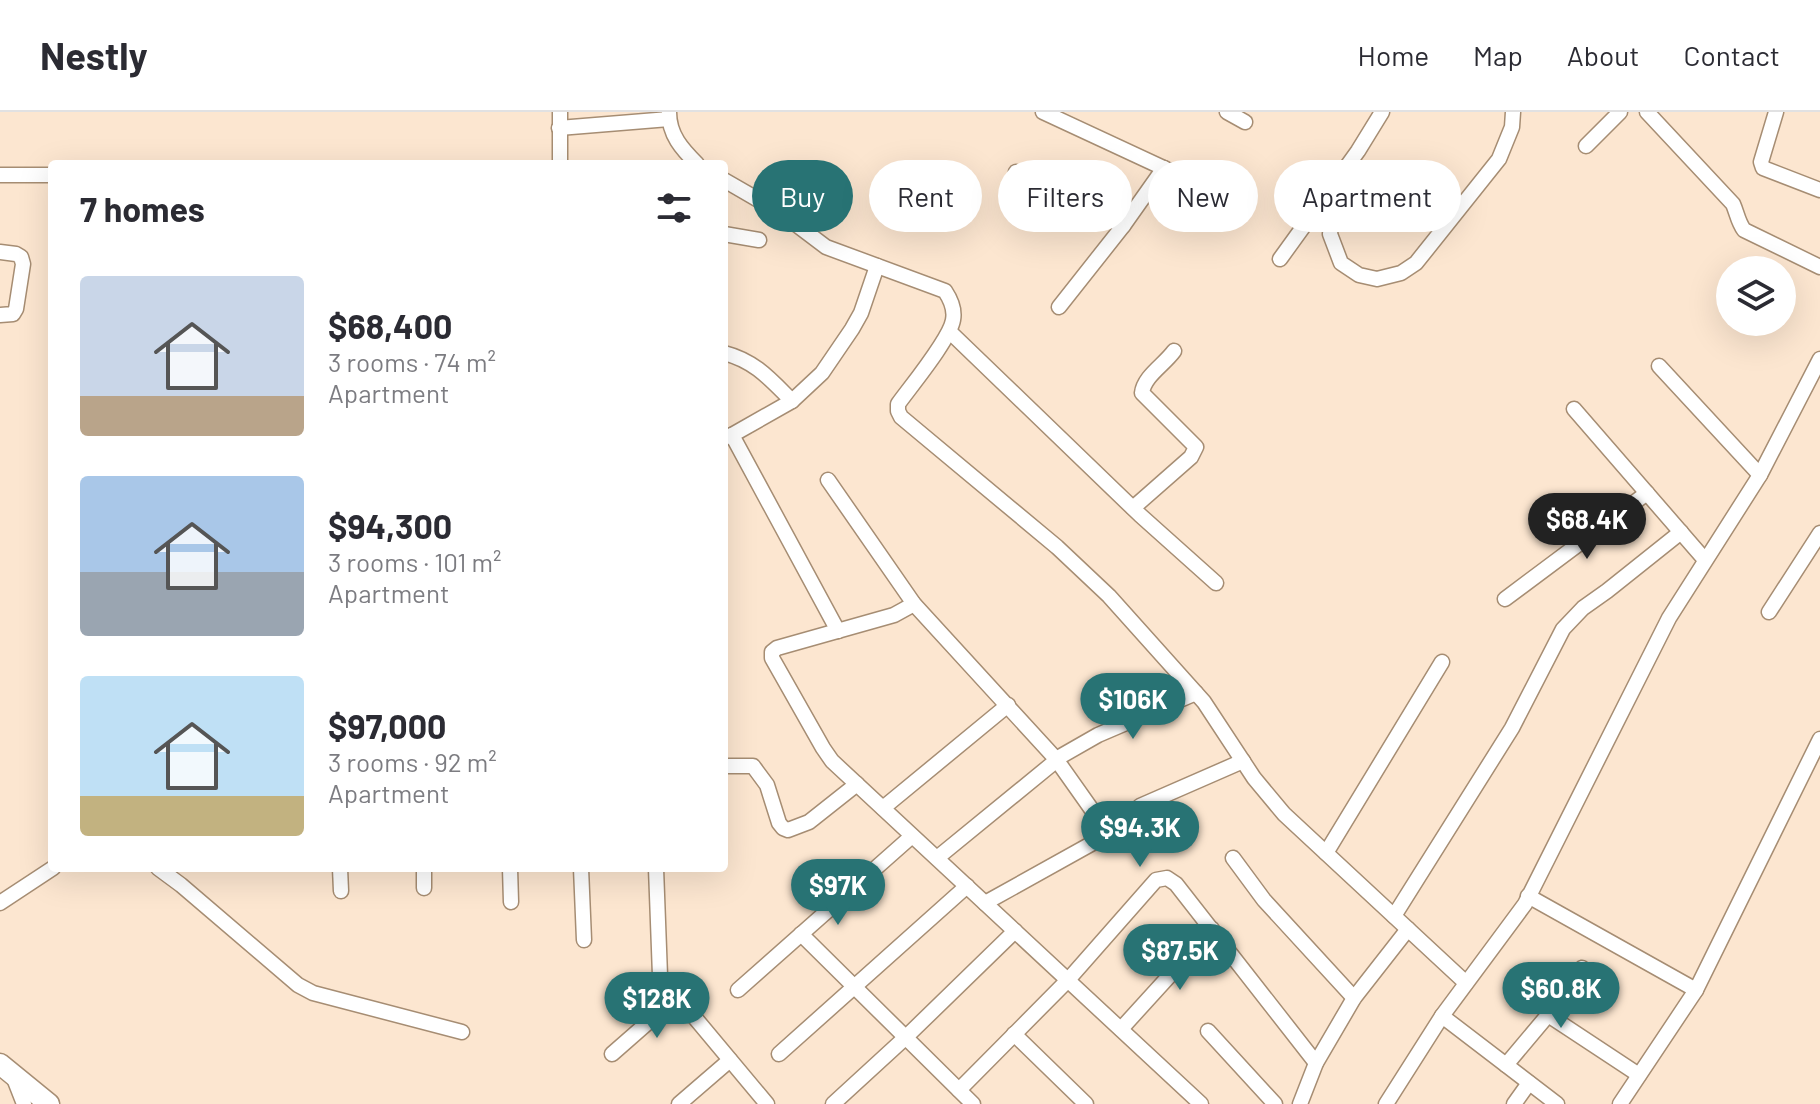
<!DOCTYPE html>
<meta charset="utf-8">
<style>
body{margin:0;font-family:Barlow,sans-serif;background:#f2f2f3;color:#2b2b33;height:100vh;display:flex;flex-direction:column;font-size:30px;white-space:nowrap}
*{box-sizing:border-box;margin:0}
p{font-size:26px;color:#7c7c81}
.icon{flex:none;width:44px;height:44px;fill:none;stroke:currentColor;stroke-width:2;stroke-linecap:round;stroke-linejoin:round}
.map{position:relative;flex:1;overflow:hidden}
.details{position:absolute;left:48px;top:48px;width:680px;height:712px;display:flex;flex-direction:column;background:#fff;border-radius:8px;box-shadow:0 8px 32px #0002}
.details>*{flex:none}
.hud{position:absolute;left:752px;top:48px;width:760px;height:72px;display:flex;gap:16px}
.buttons{position:absolute;left:1716px;top:144px;display:grid;gap:16px}
.buttons a{display:grid;place-items:center;width:80px;height:80px;border-radius:50%;background:#fff;box-shadow:0 8px 32px #0002;font-size:40px}
.price{position:absolute;translate:-50% -68px;padding:0 18px;border-radius:28px;background:#287374;color:#fff;font-size:26px;line-height:52px;filter:drop-shadow(0 2px 4px #0008)}
.price::after{content:'';position:absolute;left:50%;top:48px;width:24px;height:18px;margin-left:-12px;background:inherit;clip-path:polygon(0 0,100% 0,50% 100%)}
.price.active{background:#222;color:#fff}
ul{padding:0;list-style:none}
li{display:flex;align-items:center;gap:24px;height:200px;padding:0 32px}
li span{display:grid;place-items:center;flex:none;width:224px;height:160px;border-radius:8px;color:#555}
li>.icon{margin-inline-start:auto}
span .icon{width:96px;height:96px;fill:#fffc;stroke-width:1}
li b{font-size:34px}
h2{display:flex;justify-content:space-between;align-items:center;height:96px;padding:0 32px;font-size:34px}
.chip{padding:0 28px;border-radius:36px;background:#fff;box-shadow:0 8px 32px #0002;font-size:28px;line-height:72px}
.chip.active{background:#287374;color:#fff}
header{display:flex;align-items:center;gap:48px;box-sizing:border-box;height:112px;padding:0 40px;background:#fff;border-bottom:2px solid #e1e1e2}
header strong{font-size:38px}
nav{display:flex;gap:44px;margin-inline-start:auto;font-size:28px}
.map>svg:first-child{display:block}
.lines{fill:none;stroke-linecap:round;stroke-linejoin:round}
.street-casing{stroke:#a68d73;stroke-width:17}
.secondary-casing{stroke:#a68d73;stroke-width:23}
.street{stroke:#fff;stroke-width:14}
.secondary{stroke:#fff;stroke-width:20}
</style>
<header>
<strong>Nestly</strong>
<nav><a>Home</a><a>Map</a><a>About</a><a>Contact</a></nav>
</header>
<div class="map">
<svg width="1820" height="992" viewBox="0 0 1820 992">
<rect width="100%" height="100%" fill="#fce6d0"/>
<g class="lines">
<!-- street casing -->
<g class="street-casing">
<g id="street">
<path d="M560,0V52"/>
<path d="M669,0C669,23 682,37 697,52"/>
<path d="M1043,0L1213,79"/>
<path d="M1227,0L1245,10"/>
<path d="M1647,0L1733,92C1737,101 1738,110 1744,118L1820,155"/>
<path d="M1776,0L1761,50L1763,56L1820,78"/>
<path d="M559,16L669,7"/>
<path d="M1586,34L1620,0"/>
<path d="M1016,60L1123,114"/>
<path d="M0,63H52"/>
<path d="M724,68L781,101L826,135L945,179C951,188 955,198 953,208C950,227 911,274 898,292V299L901,305L1057,435L1109,484L1204,590L1254,666L1284,702L1466,871"/>
<path d="M1336,68L1330,122L1341,151L1359,163L1377,167L1401,161L1416,151L1499,47L1512,15L1513,0"/>
<path d="M724,122L759,128"/>
<path d="M0,140L16,142L21,145L23,152L16,197L13,202L0,203"/>
<path d="M1280,147L1358,39L1382,0"/>
<path d="M1059,195L1123,114L1164,56"/>
<path d="M950,220L1140,403L1216,471"/>
<path d="M724,241C755,249 770,267 792,289"/>
<path d="M1659,254L1760,363"/>
<path d="M1574,297L1705,448"/>
<path d="M732,323L838,519"/>
<path d="M724,326L732,323L792,289L822,261L852,217L861,201L877,154"/>
<path d="M828,368L914,492L1056,647L1052,652L937,746"/>
<path d="M1133,396L1191,345L1196,335L1142,281C1144,264 1164,253 1174,239"/>
<path d="M1505,487L1647,381"/>
<path d="M914,492L894,503L777,536L772,540V546L823,636L832,649L1201,992"/>
<path d="M1769,500L1820,421"/>
<path d="M724,654H753L767,673L779,711L783,716L788,718L809,710L857,672"/>
<path d="M1140,694L1243,649"/>
<path d="M883,696L1008,593"/>
<path d="M1326,741L1442,550"/>
<path d="M1233,746L1264,788L1354,886"/>
<path d="M158,756L181,773L298,873L313,881L462,920"/>
<path d="M340,756L341,779"/>
<path d="M424,756V776"/>
<path d="M510,756L511,790"/>
<path d="M581,756L584,828"/>
<path d="M656,756L660,864L767,992"/>
<path d="M1528,784L1696,878"/>
<path d="M0,791L53,756"/>
<path d="M985,791L1109,722L1056,647L1098,623L1196,581"/>
<path d="M1394,804L1512,616L1563,517L1583,496L1607,479L1681,420"/>
<path d="M801,822L973,992"/>
<path d="M738,878L912,724"/>
<path d="M1548,903L1639,963"/>
<path d="M1442,904L1557,992"/>
<path d="M1121,917L1212,817"/>
<path d="M1208,919L1275,992"/>
<path d="M1014,922L1086,992"/>
<path d="M612,942L677,885"/>
<path d="M779,942L967,774"/>
<path d="M1506,953L1548,903L1582,856"/>
<path d="M13,964L24,992"/>
<path d="M959,978L1068,868L1156,768L1167,766L1176,772L1316,951"/>
<path d="M679,992L730,948"/>
<path d="M833,992L906,925L1015,819"/>
<path d="M1300,992L1316,951L1354,886L1408,817"/>
<path d="M1386,992L1442,904L1525,792L1669,506L1760,363L1820,247"/>
<path d="M1514,992L1529,971"/>
<path d="M1620,992L1696,878L1820,627"/>
</g>
</g>
<!-- secondary casing -->
<g class="secondary-casing">
<path id="secondary" d="M0,952L49,992"/>
</g>
<!-- street -->
<use href="#street" class="street"/>
<!-- secondary -->
<use href="#secondary" class="secondary"/>
</g>
</svg>
<div class="buttons">
<a><svg class="icon" aria-label="layers" viewBox="0 0 24 24"><path d="M12 4l9 5-9 5-9-5zM3 14l9 5 9-5"/></svg></a>
</div>
<b class="price active" style="left:1587px;top:449px">$68.4K</b>
<b class="price" style="left:1133px;top:629px">$106K</b>
<b class="price" style="left:1140px;top:757px">$94.3K</b>
<b class="price" style="left:838px;top:815px">$97K</b>
<b class="price" style="left:1180px;top:880px">$87.5K</b>
<b class="price" style="left:1561px;top:918px">$60.8K</b>
<b class="price" style="left:657px;top:928px">$128K</b>
<div class="hud">
<a class="chip active">Buy</a>
<a class="chip">Rent</a>
<a class="chip">Filters</a>
<a class="chip">New</a>
<a class="chip">Apartment</a>
</div>
<section class="details">
<h2>7 homes<svg class="icon" aria-label="filters" viewBox="0 0 24 24"><path d="M4 7h16M4 17h16"/><circle cx="9" cy="7" r="2"/><circle cx="15" cy="17" r="2"/></svg></h2>
<ul>
<li><span style="background:linear-gradient(#c9d6e8 75%,#b9a48a 0)"><svg class="icon" aria-label="home" viewBox="0 0 24 24"><path d="M3 11l9-7 9 7M6 9v11h12V9"/></svg></span><div><b>$68,400</b><p>3 rooms · 74 m²</p><p>Apartment</p></div></li>
<li><span style="background:linear-gradient(#a9c7e8 60%,#9aa5b1 0)"><svg class="icon" aria-label="home" viewBox="0 0 24 24"><path d="M3 11l9-7 9 7M6 9v11h12V9"/></svg></span><div><b>$94,300</b><p>3 rooms · 101 m²</p><p>Apartment</p></div></li>
<li><span style="background:linear-gradient(#bfe0f5 75%,#c2b280 0)"><svg class="icon" aria-label="home" viewBox="0 0 24 24"><path d="M3 11l9-7 9 7M6 9v11h12V9"/></svg></span><div><b>$97,000</b><p>3 rooms · 92 m²</p><p>Apartment</p></div></li>
</ul>
</section>
</div>
